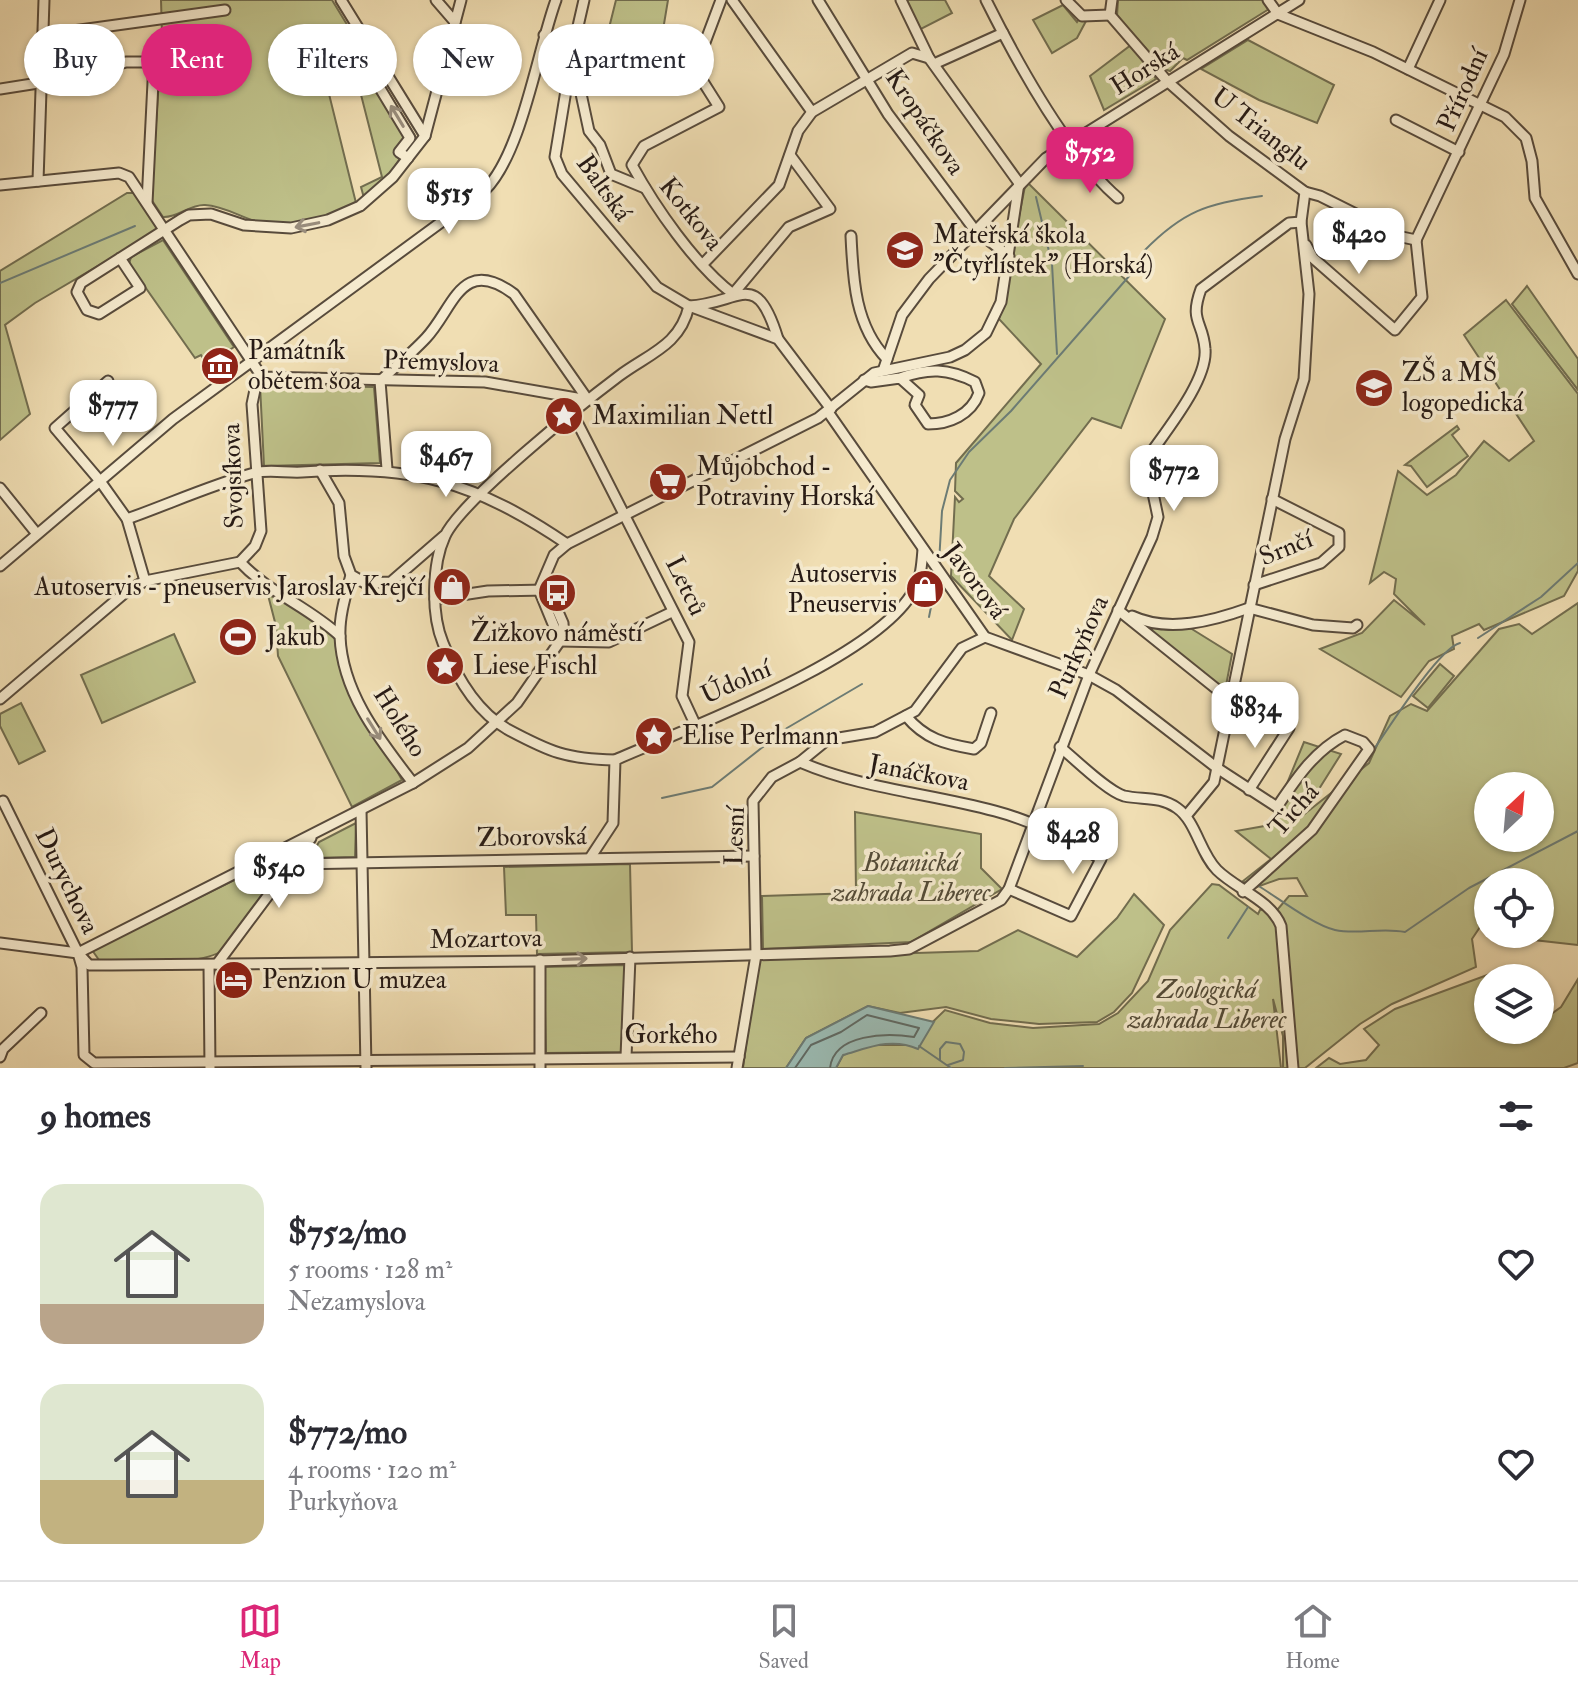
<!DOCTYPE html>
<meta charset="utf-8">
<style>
body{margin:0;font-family:"IM FELL Double Pica",serif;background:#f2f2f3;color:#2b2b33;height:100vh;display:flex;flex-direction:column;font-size:30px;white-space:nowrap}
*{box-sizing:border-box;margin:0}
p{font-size:26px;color:#7c7c81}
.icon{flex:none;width:44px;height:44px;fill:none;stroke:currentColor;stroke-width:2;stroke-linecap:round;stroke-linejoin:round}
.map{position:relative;height:1068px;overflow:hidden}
.details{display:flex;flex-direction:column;background:#fff;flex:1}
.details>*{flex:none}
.guide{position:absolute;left:24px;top:24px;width:800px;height:72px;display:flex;gap:16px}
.needle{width:52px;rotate:26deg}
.fabs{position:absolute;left:1474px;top:772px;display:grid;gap:16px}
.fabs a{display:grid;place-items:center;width:80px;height:80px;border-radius:50%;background:#fff;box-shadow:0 2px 6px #0004;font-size:40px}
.price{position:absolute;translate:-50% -68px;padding:0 18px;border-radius:16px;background:#fff;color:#222;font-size:26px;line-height:52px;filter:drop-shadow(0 2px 4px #0008)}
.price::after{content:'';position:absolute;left:50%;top:48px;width:24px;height:18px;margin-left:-12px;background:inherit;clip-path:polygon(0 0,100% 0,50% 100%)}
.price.selected{background:#db2777;color:#fff}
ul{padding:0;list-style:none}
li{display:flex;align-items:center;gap:24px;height:200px;padding:0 40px}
li span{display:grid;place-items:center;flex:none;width:224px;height:160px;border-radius:24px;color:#555}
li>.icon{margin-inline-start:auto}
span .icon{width:96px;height:96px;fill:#fffc;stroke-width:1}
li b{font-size:34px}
h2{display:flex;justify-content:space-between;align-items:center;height:96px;padding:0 40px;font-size:34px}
.pill{padding:0 28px;border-radius:36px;background:#fff;box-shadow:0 2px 6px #0004;font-size:28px;line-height:72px}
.pill.selected{background:#db2777;color:#fff}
.tabs{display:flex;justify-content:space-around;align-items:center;height:112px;border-top:2px solid #e1e1e2;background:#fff;font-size:22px;color:#7c7c81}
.tabs a{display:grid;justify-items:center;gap:4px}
.tabs .selected{color:#db2777}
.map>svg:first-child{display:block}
.green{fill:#bec089;stroke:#726d4f;stroke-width:2;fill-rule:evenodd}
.water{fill:#9bbbb3;stroke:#6c7b74;stroke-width:2}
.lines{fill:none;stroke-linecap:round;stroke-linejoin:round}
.shore{stroke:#606a64;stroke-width:2}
.stream{stroke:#6c7b74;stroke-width:2}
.street-casing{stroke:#584b3c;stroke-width:13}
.street{stroke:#f5eace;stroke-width:9}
.oneway{stroke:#988c7b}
.labels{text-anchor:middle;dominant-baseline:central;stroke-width:7;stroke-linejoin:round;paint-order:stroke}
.street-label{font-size:26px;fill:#261a15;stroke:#f5eace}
.poi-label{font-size:26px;fill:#261a15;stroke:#f5eace;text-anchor:start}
.park-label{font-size:26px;font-style:italic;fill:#544c38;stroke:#f5eace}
</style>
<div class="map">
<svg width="1578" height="1068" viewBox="0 0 1578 1068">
<rect width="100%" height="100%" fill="#f0deb3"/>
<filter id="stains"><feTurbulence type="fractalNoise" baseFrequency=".0025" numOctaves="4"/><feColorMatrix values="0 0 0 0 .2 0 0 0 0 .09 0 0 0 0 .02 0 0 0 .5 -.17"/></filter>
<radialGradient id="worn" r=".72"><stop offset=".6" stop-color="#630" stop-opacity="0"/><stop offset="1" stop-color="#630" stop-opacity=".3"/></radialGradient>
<!-- green -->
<g class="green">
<path d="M161,0H332L415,136L389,175L364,198L361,187L382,177L358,83H339L331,79L327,86L356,203C329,216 288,231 258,222C240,217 224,206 205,205C190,204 178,218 163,217L151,199L162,34Z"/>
<path d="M616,0H668L658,60L613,56L607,36Z"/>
<path d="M904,0H945L952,13L919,30Z"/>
<path d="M1118,0H1263L1269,9L1187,60L1183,58L1170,71L1164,69L1117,16Z"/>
<path d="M1063,5L1077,22L1079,19L1086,21L1077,38L1052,53L1033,20Z"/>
<path d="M1248,40L1334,85L1317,123L1259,100L1201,69Z"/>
<path d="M1131,45L1156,79L1104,110L1090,76Z"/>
<path d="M1026,181L1165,319L1121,428L1092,418L1014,519L989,576L1024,609L1012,640L951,576L955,497L959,502L963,499L955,491L956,463L1041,364L999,319Z"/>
<path d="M127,193H135L159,230L35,303L5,325L30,414L0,440V271Z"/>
<path d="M163,240L234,347L207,365L201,355L195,358L129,264L131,257Z"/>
<path d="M1527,286L1578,359V390L1512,304Z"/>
<path d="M1506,300L1578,394V571L1564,596L1484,630L1479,624L1452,636L1454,649L1429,661L1401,697L1320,649L1362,633L1394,600L1425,625L1394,594L1396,579L1384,572L1370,583L1398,471L1427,495L1456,475L1484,441L1509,461L1534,441L1464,335Z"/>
<path d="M260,385L374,387L380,463L264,466Z"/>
<path d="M1457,426L1459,429L1452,435L1468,456L1427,487L1411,466L1405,465Z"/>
<path d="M268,595L289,603L336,635L342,673L402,780L352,807L278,656L276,626Z"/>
<path d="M1578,603V945L1525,939L1527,934H1540V882H1488V915L1472,939L1476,967L1392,1004L1360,1024L1305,1068H1283V1036L1273,999L1281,1068H836L843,1055L867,1045H909L945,1010L990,1023L1033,1028L1099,1024L1118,1013L1148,981L1170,930L1212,884L1219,885L1258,914L1260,910L1278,909L1289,896H1307L1297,878L1279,879L1251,889L1243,881L1271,859L1236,831L1270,825L1304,742L1341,754L1302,816L1369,763L1390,716L1411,704L1427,711L1499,629L1519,624L1532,634ZM1488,786H1540V838H1488Z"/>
<path d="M1187,626L1232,654L1225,691L1151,633L1153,627L1169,630Z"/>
<path d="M174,634L195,682L102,723L81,675Z"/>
<path d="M1440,664L1454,676L1428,708L1413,696Z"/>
<path d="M21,703L45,751L19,764L0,726V714Z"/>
<path d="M855,812L981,834V868L1002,889L911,942L763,949L762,896L856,893Z"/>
<path d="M356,823L355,857L314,858L312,854L319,842Z"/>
<path d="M277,859L282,870L220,952C194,967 131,959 99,960L92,950Z"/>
<path d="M630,864L632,952L537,954L536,915H506L504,867Z"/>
<path d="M1134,894L1164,925L1132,993L1114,1012L1097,1022L1039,1024L991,1019L946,1007L900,1013L868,1006L806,1038L786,1068H743L757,963L763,958L978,951L1018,930L1077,957L1117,918Z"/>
<path d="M625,965V1052L546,1053L544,967Z"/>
<path d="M1498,971L1501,978H1488V1030H1540V1022L1561,1007L1578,979V1063L1564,1068H1316L1329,1058L1340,1064L1366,1060L1379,1045L1364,1029L1395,1009Z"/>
</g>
<!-- water -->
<path class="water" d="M868,1006L934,1022L918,1049C891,1037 868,1048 843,1055L836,1068H786L806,1038Z"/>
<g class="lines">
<!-- shore -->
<path class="shore" d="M795,1068L811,1045L841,1032L867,1015L919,1028L914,1037C887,1033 834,1033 830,1068"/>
<!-- stream -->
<g class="stream">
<path d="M1036,197L1052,264L1057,354"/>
<path d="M1144,251C1183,211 1208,203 1262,196"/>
<path d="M0,283L135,226"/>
<path d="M939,563L942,511L950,480L969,452L1011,411L1131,274"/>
<path d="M929,617L933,597"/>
<path d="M1478,638L1541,597L1578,563"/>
<path d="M1359,771C1377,747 1436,649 1460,643"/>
<path d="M662,798L712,787L787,728L862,684"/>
<path d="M1257,885C1277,897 1313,925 1335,930C1358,935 1381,927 1405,932L1469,888L1578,831"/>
<path d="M1228,938L1248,907"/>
<path d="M919,1046L951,1068"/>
<path d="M940,1060V1049L946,1042L960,1044L964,1052L963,1060L948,1065"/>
<path d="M1005,1068L1083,1066"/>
</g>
<!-- street casing -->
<g class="street-casing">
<g id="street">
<path d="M341,0L425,136"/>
<path d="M436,0L455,22"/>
<path d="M721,0L695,69L719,107L644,146L632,165C655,207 695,265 733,294"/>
<path d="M732,0L812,112"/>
<path d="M818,0L888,114L974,229L1009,256"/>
<path d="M901,0L929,58L1019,183"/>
<path d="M986,0C1016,60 1068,155 1118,198"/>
<path d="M1066,0L1082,16L1110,15"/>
<path d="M1112,0L1110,15L1167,81L1229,136L1305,192L1320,196L1402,237L1416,240"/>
<path d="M1268,0L1278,14"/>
<path d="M1278,14L1373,52L1505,117L1526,138L1532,161L1535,198L1578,274"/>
<path d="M44,35L225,10"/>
<path d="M544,35L573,48L555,157L562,174L657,287L689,306L778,339L831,409"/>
<path d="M573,48L584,0"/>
<path d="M574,61L589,131L600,145L611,174L645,188"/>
<path d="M934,64L1003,33"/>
<path d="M1408,69L1440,0"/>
<path d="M385,73L375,80L410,138L399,152L408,158"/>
<path d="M0,89L70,78L126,62H154L147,203"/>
<path d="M1396,120L1459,152"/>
<path d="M38,181L44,0"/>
<path d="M0,185L119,173L129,177L262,377L485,382L588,400"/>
<path d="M851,236C853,280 855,326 887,359"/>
<path d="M1416,240L1504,54L1520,0"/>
<path d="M1306,245L1313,258L1395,330L1422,297L1416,240"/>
<path d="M120,258L140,288L99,314L87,310L77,292L81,283L180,220L189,215L211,214L244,225L291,228L328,220L360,206L393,177L425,136L461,0"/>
<path d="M703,264L779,185L798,131L812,112L912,53L929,58"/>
<path d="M733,294L789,227L830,209L790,155"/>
<path d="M884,368L902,315L929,279L1046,158L1299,0"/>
<path d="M864,380L871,382L900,378L919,395L915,405L928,424C949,424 971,415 979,393L975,382C948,368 928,368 900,378"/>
<path d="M108,381L55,428L100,481L127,519L145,581"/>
<path d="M828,412L985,637L1089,675L1116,690L1217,768L1277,807C1296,779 1314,751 1345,735L1363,742L1369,749L1312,830L1243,892"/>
<path d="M573,414L689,642L682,696L695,724"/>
<path d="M387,469L380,381C395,367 412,353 426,338C454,308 461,255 514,294L588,400"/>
<path d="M320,470L339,503L344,556L351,575L365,583L391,582L444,536"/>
<path d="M0,488L37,534"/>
<path d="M127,519C169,504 211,485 254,473C267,469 287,473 302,472C413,464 476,482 567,544"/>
<path d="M240,562C269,593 309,607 340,636"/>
<path d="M0,566L173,419L485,190C522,153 537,52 556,0"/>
<path d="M351,575C346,594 339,616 340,636C342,693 380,740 413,783"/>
<path d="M546,584L563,623L564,640"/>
<path d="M1254,585L1321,563L1339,547V533L1272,499"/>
<path d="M435,599L488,591L546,590"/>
<path d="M1249,608L1313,625L1353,628L1357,625"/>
<path d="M1118,610L1229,699L1289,728L1249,790"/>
<path d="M1132,616C1168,633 1213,621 1249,608"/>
<path d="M560,641L539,590L554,555L567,544L818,418L874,373L950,357L965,350L986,333L1001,302L1019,183"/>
<path d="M560,641L609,642L672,612"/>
<path d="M0,699L127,591L145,581L240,562L255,546L261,531L252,404L256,385"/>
<path d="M906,716C925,739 945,744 974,749L981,743L991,713"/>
<path d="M1060,747C1075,759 1107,791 1124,796C1143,800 1160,796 1177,808C1196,821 1200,853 1217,870C1236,889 1271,900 1281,926L1293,1068"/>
<path d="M615,760C566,759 550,752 507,729C476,711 456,676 443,643C431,614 432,564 445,536C461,501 583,403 619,376C648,354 680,346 689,306C740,304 756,266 778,339"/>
<path d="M800,762C863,789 929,793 995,811C1033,821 1068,839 1101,859L1071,916L1009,889"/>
<path d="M3,801L78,953L82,967L84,1055L94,1063L739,1057"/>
<path d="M361,810L366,1068"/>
<path d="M1186,816L1214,782L1285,439L1304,379L1309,294L1301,222L1305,192"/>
<path d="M590,858L613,823L615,760C690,727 876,659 914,590C921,579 922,562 923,549"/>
<path d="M294,864L754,856"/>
<path d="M0,943L78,953"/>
<path d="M78,953L89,965H111L537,961L890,951L909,949L1001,900L1009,889L1089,675L1152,537L1158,517L1146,460C1164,433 1208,381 1205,349C1203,321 1189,322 1201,289L1289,223L1301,222"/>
<path d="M78,953L413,783L468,748L517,703L560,641"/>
<path d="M540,960V1068"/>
<path d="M217,964L311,838"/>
<path d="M209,965L210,1068"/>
<path d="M0,1057L3,1049L41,1013"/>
<path d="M626,1057L630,957"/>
<path d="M737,1068L756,955L753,801L772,777L800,762L827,740L875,732L915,711L962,648L985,637"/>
</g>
</g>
<!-- street -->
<use href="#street" class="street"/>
</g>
<!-- one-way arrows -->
<defs><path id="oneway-shaft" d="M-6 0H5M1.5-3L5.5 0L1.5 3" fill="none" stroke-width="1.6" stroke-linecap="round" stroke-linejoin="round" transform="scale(2)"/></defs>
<g class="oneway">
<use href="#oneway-shaft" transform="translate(397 116) rotate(-121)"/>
<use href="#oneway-shaft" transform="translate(307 225) rotate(169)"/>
<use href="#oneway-shaft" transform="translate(374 729) rotate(58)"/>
<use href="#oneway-shaft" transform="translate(575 959) rotate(-2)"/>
</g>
<!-- icons -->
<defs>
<g id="school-disc" transform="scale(2)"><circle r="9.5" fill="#8f2418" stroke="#f5eace"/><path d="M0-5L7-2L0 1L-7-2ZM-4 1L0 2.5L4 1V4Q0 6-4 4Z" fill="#fff"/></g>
<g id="museum-disc" transform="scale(2)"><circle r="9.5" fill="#8f2418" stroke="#f5eace"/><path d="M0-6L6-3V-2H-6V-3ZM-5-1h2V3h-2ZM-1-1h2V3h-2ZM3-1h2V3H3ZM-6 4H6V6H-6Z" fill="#fff"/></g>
<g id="sight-disc" transform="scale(2)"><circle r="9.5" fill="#8f2418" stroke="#f5eace"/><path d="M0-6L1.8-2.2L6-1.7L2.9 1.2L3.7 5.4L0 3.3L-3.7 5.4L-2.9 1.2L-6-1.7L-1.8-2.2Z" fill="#fff"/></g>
<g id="supermarket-disc" transform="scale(2)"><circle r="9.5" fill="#8f2418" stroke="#f5eace"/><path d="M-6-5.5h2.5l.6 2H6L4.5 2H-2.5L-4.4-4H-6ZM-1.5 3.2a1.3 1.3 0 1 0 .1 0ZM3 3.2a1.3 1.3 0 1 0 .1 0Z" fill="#fff"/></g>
<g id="shop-disc" transform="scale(2)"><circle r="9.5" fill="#8f2418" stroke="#f5eace"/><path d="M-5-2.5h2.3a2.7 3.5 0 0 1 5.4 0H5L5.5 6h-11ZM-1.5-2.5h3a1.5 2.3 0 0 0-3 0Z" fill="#fff"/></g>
<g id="bus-disc" transform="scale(2)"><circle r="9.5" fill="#8f2418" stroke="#f5eace"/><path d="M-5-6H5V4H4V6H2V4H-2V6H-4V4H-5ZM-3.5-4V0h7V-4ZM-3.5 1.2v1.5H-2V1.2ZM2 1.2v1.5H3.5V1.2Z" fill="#fff"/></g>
<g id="stadium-disc" transform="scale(2)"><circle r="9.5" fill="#8f2418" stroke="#f5eace"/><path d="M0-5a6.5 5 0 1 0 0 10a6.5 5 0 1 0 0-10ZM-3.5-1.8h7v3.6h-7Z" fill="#fff"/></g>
<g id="hotel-disc" transform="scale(2)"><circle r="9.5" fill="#8f2418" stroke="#f5eace"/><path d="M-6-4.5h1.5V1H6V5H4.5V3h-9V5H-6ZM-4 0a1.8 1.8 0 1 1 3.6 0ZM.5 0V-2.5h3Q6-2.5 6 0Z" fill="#fff"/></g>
</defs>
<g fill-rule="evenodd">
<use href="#school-disc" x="905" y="250"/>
<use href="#museum-disc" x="220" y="366"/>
<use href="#school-disc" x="1374" y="388"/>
<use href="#sight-disc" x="564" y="416"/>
<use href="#supermarket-disc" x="668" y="482"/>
<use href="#shop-disc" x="452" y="587"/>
<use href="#shop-disc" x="925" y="589"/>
<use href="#bus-disc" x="557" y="593"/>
<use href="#stadium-disc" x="238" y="637"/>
<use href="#sight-disc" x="445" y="666"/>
<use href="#sight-disc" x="654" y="736"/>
<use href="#hotel-disc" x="234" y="980"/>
</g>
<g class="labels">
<!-- street labels -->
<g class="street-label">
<text transform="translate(1145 69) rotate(-32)">Horská</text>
<text transform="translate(1463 90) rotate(-66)">Přírodní</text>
<text transform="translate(925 122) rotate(56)">Kropáčkova</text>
<text transform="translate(1261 129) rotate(38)">U Trianglu</text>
<text transform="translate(604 188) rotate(54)">Baltská</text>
<text transform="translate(691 214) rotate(51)">Kotkova</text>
<text transform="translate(441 362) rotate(2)">Přemyslova</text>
<text transform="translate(233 476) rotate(-92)">Svojsíkova</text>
<text transform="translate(1286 548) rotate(-22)">Srnčí</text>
<text transform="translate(975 581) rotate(53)">Javorová</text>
<text transform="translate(686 586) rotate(64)">Letců</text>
<text transform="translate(1079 647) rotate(-66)">Purkyňova</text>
<text transform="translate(736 682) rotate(-24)">Údolní</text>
<text transform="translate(400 722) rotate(58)">Holého</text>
<text transform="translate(919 773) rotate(11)">Janáčkova</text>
<text transform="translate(1294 810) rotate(-49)">Tichá</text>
<text transform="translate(735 836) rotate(-88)">Lesní</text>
<text transform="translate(532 837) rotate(-1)">Zborovská</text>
<text transform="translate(67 881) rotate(64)">Durychova</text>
<text transform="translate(486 939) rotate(-1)">Mozartova</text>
<text x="671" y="1035">Gorkého</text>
</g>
<!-- poi labels -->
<g class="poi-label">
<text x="933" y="235">Mateřská škola<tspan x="933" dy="30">"Čtyřlístek" (Horská)</tspan></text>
<text x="248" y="351">Památník<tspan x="248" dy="30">obětem šoa</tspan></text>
<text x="1402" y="373">ZŠ a MŠ<tspan x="1402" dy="30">logopedická</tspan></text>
<text x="592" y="416">Maximilian Nettl</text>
<text x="696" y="467">Můjobchod -<tspan x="696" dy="30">Potraviny Horská</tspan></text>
<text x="897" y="574" text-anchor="end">Autoservis<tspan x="897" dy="30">Pneuservis</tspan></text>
<text x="424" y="587" text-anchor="end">Autoservis - pneuservis Jaroslav Krejčí</text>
<text x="557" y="633" text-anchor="middle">Žižkovo náměstí</text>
<text x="266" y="637">Jakub</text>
<text x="473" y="666">Liese Fischl</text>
<text x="682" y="736">Elise Perlmann</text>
<text x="262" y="980">Penzion U muzea</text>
</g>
<!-- park labels -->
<g class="park-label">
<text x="911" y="863">Botanická<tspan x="911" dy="30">zahrada Liberec</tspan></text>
<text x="1207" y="990">Zoologická<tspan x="1207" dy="30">zahrada Liberec</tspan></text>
</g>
</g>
<rect width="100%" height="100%" filter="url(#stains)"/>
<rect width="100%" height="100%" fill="url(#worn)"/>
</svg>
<div class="fabs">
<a><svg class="needle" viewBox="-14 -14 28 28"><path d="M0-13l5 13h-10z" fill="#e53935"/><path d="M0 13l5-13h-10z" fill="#7c7c81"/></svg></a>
<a><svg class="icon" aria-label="locate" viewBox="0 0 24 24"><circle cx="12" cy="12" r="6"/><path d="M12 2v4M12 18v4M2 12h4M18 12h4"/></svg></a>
<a><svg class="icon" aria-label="layers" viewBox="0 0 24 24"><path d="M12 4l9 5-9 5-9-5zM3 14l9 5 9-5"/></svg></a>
</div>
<b class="price selected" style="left:1090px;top:195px">$752</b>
<b class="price" style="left:449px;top:236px">$515</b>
<b class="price" style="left:1359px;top:276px">$420</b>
<b class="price" style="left:113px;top:448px">$777</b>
<b class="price" style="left:446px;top:499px">$467</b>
<b class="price" style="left:1174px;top:513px">$772</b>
<b class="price" style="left:1255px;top:750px">$834</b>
<b class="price" style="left:1073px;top:876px">$428</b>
<b class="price" style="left:279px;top:910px">$540</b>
<div class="guide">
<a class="pill">Buy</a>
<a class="pill selected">Rent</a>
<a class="pill">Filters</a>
<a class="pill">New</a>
<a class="pill">Apartment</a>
</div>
</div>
<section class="details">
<h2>9 homes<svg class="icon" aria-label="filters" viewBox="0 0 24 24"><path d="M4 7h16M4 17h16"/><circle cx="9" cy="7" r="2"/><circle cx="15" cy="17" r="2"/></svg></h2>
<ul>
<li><span style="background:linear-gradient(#dfe7d0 75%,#b9a48a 0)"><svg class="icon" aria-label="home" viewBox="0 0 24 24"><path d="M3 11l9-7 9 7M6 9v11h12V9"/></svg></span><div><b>$752/mo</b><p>5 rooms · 128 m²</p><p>Nezamyslova</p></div><svg class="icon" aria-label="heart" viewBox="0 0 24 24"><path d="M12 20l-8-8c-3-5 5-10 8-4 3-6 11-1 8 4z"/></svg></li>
<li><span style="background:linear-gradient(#dfe7d0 60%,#c2b280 0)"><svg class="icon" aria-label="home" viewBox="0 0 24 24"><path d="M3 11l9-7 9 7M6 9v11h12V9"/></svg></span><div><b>$772/mo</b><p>4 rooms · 120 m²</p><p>Purkyňova</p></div><svg class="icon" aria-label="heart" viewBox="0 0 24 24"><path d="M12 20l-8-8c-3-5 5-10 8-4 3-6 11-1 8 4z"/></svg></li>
</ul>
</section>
<nav class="tabs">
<a class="selected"><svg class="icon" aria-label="map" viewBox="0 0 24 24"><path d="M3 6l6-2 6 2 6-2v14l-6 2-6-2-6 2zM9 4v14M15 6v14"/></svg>Map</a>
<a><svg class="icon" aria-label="saved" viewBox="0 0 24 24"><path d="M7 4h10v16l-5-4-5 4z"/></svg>Saved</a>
<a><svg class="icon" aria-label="home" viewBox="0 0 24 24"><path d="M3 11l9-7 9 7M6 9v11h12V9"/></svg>Home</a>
</nav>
